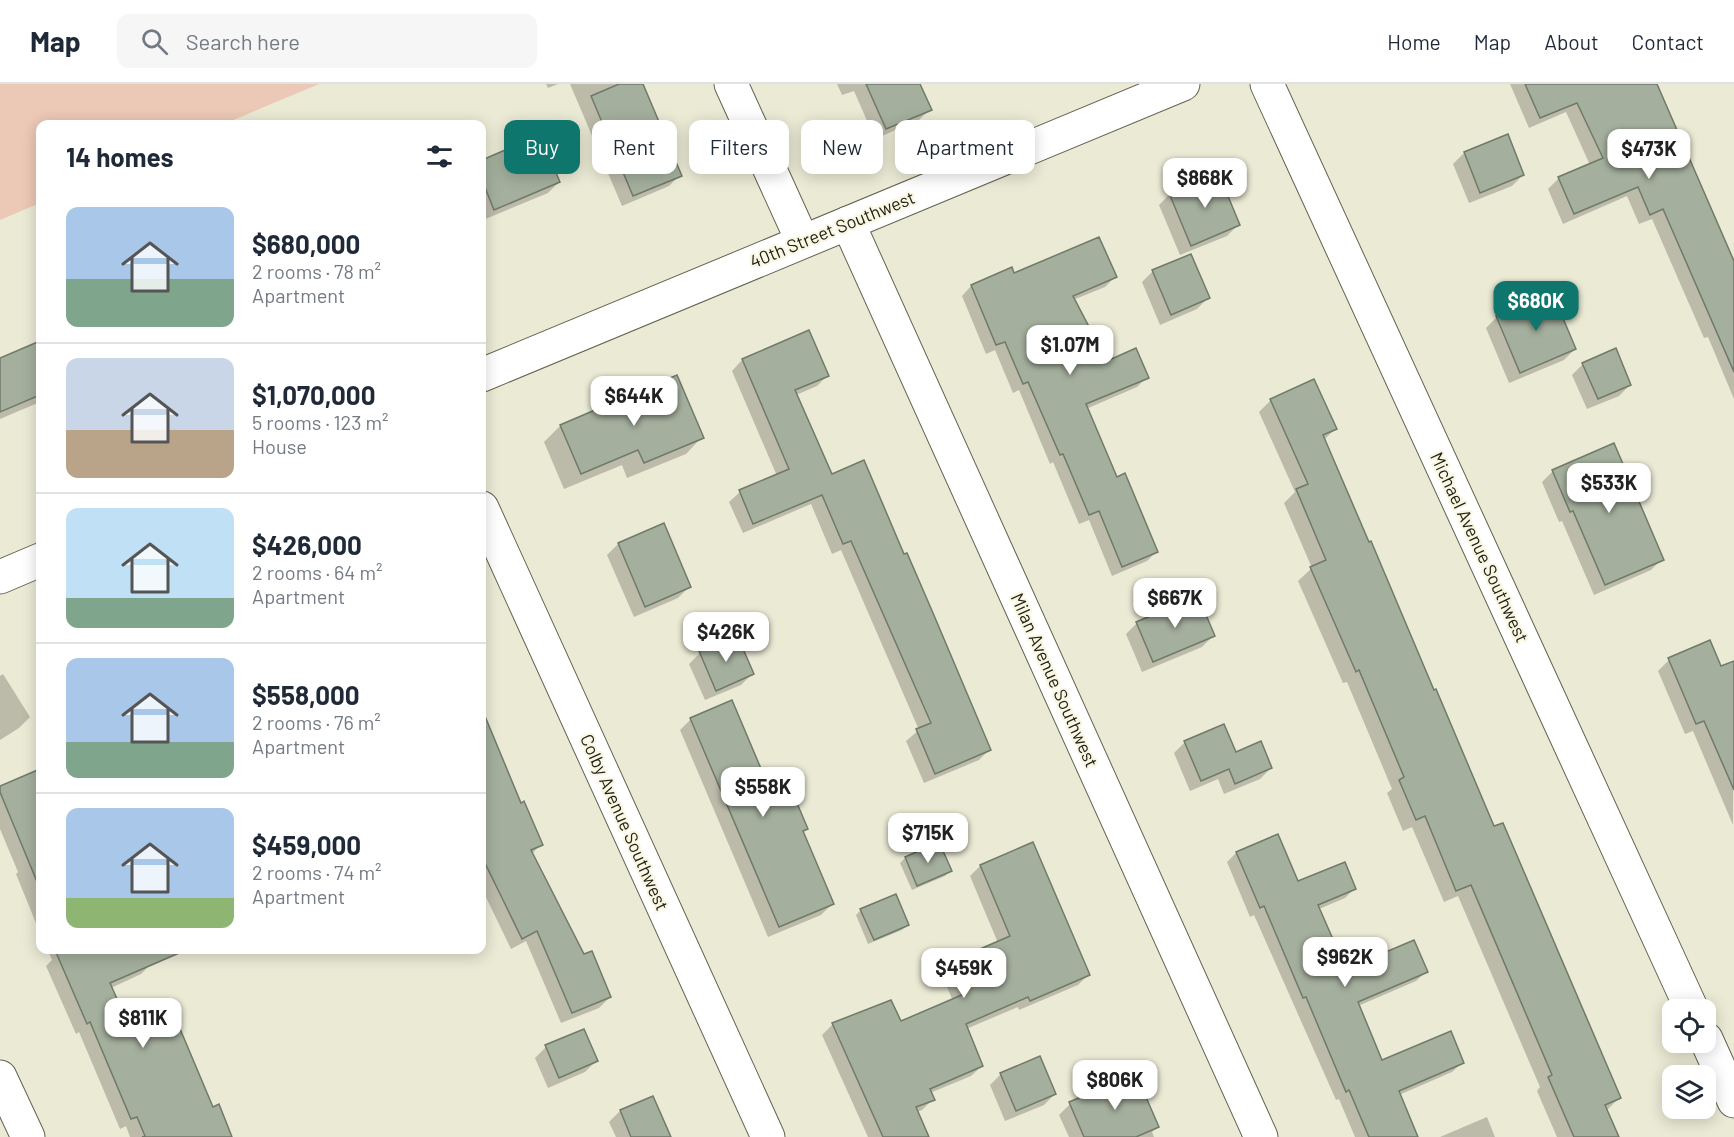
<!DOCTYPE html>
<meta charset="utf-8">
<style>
body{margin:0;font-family:Barlow,sans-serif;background:#f6f6f7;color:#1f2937;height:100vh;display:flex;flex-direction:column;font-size:22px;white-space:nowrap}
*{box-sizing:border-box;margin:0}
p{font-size:20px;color:#747a83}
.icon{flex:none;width:33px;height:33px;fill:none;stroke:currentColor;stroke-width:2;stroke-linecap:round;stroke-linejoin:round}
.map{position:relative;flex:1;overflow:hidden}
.details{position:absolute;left:36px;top:36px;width:450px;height:834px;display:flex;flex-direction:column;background:#fff;border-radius:12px;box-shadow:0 3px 15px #0003}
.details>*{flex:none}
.banner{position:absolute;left:504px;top:36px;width:570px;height:54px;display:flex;gap:12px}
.controls{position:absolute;left:1662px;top:915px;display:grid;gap:12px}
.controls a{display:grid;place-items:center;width:54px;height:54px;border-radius:12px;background:#fff;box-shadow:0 3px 15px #0003;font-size:30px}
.price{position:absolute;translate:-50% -51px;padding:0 14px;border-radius:12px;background:#fff;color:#222;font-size:20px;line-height:39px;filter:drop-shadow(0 2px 3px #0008)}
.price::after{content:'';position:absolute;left:50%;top:36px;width:18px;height:14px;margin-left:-9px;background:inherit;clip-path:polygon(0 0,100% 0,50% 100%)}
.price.current{background:#0f766e;color:#fff}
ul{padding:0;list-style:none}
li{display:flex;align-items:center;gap:18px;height:150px;padding:0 30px}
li+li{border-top:2px solid #e0e1e3}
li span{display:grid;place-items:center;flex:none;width:168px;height:120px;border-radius:12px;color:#555}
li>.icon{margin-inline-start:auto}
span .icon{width:72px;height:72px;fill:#fffc;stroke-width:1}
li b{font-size:26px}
h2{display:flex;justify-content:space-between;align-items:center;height:72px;padding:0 30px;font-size:26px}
.pill{padding:0 21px;border-radius:12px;background:#fff;box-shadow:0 3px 15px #0003;font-size:21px;line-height:54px}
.pill.current{background:#0f766e;color:#fff}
header{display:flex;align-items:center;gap:36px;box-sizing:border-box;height:84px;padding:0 30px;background:#fff;border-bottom:2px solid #e0e1e3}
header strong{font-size:28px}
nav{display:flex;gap:33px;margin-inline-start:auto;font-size:21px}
.search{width:420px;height:54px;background:#f6f6f7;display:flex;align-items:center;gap:15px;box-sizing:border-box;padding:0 21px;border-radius:12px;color:#747a83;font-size:22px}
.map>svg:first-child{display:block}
.green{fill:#ecc8b6}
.shadow{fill:#0003}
.building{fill:#a4af9d;stroke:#707a69;stroke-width:1.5}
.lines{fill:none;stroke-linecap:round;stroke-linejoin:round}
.street-casing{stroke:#646351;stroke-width:35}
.street{stroke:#fff;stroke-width:33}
.labels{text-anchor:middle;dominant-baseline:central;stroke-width:4.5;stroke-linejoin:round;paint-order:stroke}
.street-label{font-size:18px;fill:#222119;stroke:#f9f7e2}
</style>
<header>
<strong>Map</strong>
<div class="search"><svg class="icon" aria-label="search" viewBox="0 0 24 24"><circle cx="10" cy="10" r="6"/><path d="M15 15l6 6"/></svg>Search here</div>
<nav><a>Home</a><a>Map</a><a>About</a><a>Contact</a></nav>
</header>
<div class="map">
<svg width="1734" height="1053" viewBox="0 0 1734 1053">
<rect width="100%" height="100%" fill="#ebead5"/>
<!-- green -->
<path class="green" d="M0,0H319L224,40H40V119L0,136Z"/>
<!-- shadow -->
<g class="shadow">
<path d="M546,0H558L548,4Z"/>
<path d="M570,0H641L680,91L669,102L622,122Z"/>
<path d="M837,0H919L930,25L919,36L875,55L854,7L842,11Z"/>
<path d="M1510,0H1656L1734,178V315L1708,253L1704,254L1652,135L1639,140L1627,112L1563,140L1548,105L1559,94L1590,81L1566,28L1529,44Z"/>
<path d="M1507,52L1523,91L1512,102L1469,119L1453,80L1464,69Z"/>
<path d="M540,53L559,98L548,109L483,136L482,132V78Z"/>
<path d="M1170,110L1238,141L1227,152L1180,171L1159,121Z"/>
<path d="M1011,185L1013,191L1115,193L1105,203L1073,216L1107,279L1147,293L1137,303L1086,325L1116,395L1157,467L1147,477L1112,492L1089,436L1079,440L1053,378L1050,380L1019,306L1013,309L995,266L986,270L962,212L971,202Z"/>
<path d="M1153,187L1208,214L1197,225L1160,241L1142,198Z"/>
<path d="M1497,233L1575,265L1564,276L1509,299L1486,244Z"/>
<path d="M808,248L827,292L817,302L796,311L831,392L989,666L979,676L924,699L906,657L919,646L841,466L832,470L811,420L743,449L729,418L740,408L777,392L732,287L742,276Z"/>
<path d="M40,258V318L0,335V276Z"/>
<path d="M1583,280L1630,301L1619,312L1587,325L1572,291Z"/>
<path d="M1271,316L1335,345L1324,356L1494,744L1619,1014L1606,1027L1617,1053H1557L1537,1007L1540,1003L1458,812L1444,818L1412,743L1403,747L1387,709L1392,705L1347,598L1343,599L1298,497L1312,484L1284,419L1295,408L1259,328Z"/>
<path d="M560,342L702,353L686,370L627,394L622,381L564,405L544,358Z"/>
<path d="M1553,387L1662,475L1651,486L1594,511L1562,437L1559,438L1542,398Z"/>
<path d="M663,441L689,503L678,514L634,533L607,471L618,460Z"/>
<path d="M1137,539L1213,552L1202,563L1142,588L1126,550Z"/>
<path d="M700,569L752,590L741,601L705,616L689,580Z"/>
<path d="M1669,576L1721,584L1734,589L1733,741L1693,647L1685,650L1658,587Z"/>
<path d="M3,590L30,633L19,644L0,656V592Z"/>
<path d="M482,630L520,721L541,760L532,770L584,872L610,913L599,924L561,939L526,857L511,865L482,805Z"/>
<path d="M691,635L806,745L802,749L832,820L821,831L768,853L680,646Z"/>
<path d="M1185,658L1235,670L1271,684L1260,695L1224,710L1218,695L1190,707L1174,669Z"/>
<path d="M40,687V849L16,790L18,788L0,745V704Z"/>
<path d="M939,760L950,787L945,792L912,806L900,779L905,774Z"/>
<path d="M1236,769L1298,799L1355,804L1345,814L1319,825L1345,887L1426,888L1416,897L1358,922L1382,978L1462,979L1452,988L1399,1011L1417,1053H1355L1339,1015L1336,1016L1254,831L1250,833L1227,778Z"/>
<path d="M980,782L1088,891L1078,901L1019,926L1018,923L966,945L982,982L971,992L930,1009L933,1015L922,1026L917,1028L928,1053H868L822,951L833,940L890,918L900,939L953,917L941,889L951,879L998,859L970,792Z"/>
<path d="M861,826L907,841L902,846L868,860L856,831Z"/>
<path d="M48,866H146L152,879L141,890L111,904L132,953L213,1025L231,1053H130L126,1042L120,1045L79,948L76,950L46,882L52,876Z"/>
<path d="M546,963L596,977L585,988L548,1004L535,974Z"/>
<path d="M1001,990L1055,1010L1044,1021L1005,1037L990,1001Z"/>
<path d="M652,1014L669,1053H616L609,1038L620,1027Z"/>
<path d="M1070,1020L1157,1043L1152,1048L1154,1053H1069L1059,1031Z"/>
<path d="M1487,1033L1495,1053H1440Z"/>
</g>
<!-- building -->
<g class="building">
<path d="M619,0H643L682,92L633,112L591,12Z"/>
<path d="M866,0H920L932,26L886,45Z"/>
<path d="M1525,0H1657L1734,177V288L1663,125L1650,131L1638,103L1574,130L1558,93L1603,74L1577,19L1540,34Z"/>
<path d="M1508,50L1524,91L1480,109L1464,68Z"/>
<path d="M540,51L560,98L494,126L482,96V76Z"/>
<path d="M1218,88L1240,141L1191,162L1169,109Z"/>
<path d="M1099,153L1117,193L1073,212L1107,277L1136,264L1149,294L1086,320L1117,393L1125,389L1158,468L1122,483L1099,427L1089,431L1063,370L1060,371L1028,298L1023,300L1005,258L996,261L971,201L1012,183L1014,189Z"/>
<path d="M1191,170L1210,214L1171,231L1152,186Z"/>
<path d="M1552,208L1576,265L1520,289L1496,232Z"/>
<path d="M809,246L829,292L795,306L832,390L864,376L904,470L907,469L933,529L991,666L935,690L916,645L931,639L851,457L843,460L822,411L753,440L739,406L789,385L742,275Z"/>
<path d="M40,257V311L0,328V274Z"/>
<path d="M1616,264L1631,301L1598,315L1582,279Z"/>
<path d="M677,291L704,354L644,379L638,366L581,390L560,341Z"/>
<path d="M1314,295L1337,345L1323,351L1369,458L1371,457L1434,606L1436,605L1494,742L1503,739L1621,1014L1605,1021L1619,1053H1574L1548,993L1552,991L1471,801L1456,807L1425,732L1416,736L1399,696L1404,693L1359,586L1356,588L1310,483L1326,476L1296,405L1308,400L1270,315Z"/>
<path d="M1614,359L1664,476L1605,501L1573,427L1570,428L1552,386Z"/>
<path d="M664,439L691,503L645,523L618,459Z"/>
<path d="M1198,512L1215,552L1153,578L1136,538Z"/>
<path d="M737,551L754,590L716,607L699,567Z"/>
<path d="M1710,556L1721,582L1734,577V706L1704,637L1696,640L1668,574Z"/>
<path d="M732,616L770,706L788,698L808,745L803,747L834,820L779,843L690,634Z"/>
<path d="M482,625L521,719L524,717L543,761L531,766L584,870L592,867L611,913L572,929L537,847L522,855L482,773Z"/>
<path d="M1224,640L1236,668L1261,657L1272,684L1235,700L1229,685L1201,697L1184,657Z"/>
<path d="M40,685V805L0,708V702Z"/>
<path d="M1278,750L1298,797L1345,778L1356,805L1318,821L1346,885L1414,856L1428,888L1358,918L1382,976L1451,947L1464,979L1399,1007L1418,1053H1369L1349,1006L1346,1008L1306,913L1303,914L1264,822L1260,824L1236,768Z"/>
<path d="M939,758L952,787L917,802L905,773Z"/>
<path d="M1033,758L1090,891L1030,917L1028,913L966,940L983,982L930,1005L935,1016L916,1023L929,1053H883L832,939L891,916L901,937L964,910L950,878L1010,852L980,781Z"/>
<path d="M896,810L909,841L874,856L860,825Z"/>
<path d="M55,866H186L110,899L133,951L175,933L213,1023L219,1020L232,1053H142L145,1052L137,1033L131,1035L90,938L87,940Z"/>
<path d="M584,945L598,977L559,994L545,961Z"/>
<path d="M1040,972L1056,1010L1016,1027L1000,989Z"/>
<path d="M1136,990L1159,1043L1136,1053H1084L1069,1018Z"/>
<path d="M653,1012L671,1053H631L620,1026Z"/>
</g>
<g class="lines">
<!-- street casing -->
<g class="street-casing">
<g id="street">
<path d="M731,0L802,156"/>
<path d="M1267,0L1692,926"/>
<path d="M848,139L1261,1053"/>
<path d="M482,291L1183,0"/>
<path d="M482,424L768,1053"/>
<path d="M0,493L40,476"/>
<path d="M1706,955L1734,1017"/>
<path d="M0,993L28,1053"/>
</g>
</g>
<!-- street -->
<use href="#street" class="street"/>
</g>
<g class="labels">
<!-- street labels -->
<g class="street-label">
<text transform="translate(832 145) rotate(-22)">40th Street Southwest</text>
<text transform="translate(1480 463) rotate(65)">Michael Avenue Southwest</text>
<text transform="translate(1055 596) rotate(66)">Milan Avenue Southwest</text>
<text transform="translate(625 738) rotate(66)">Colby Avenue Southwest</text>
</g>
</g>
</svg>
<div class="controls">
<a><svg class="icon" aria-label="locate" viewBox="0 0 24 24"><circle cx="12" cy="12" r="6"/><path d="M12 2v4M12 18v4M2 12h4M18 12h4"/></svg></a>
<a><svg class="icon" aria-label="layers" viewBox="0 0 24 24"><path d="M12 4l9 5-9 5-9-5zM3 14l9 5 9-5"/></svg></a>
</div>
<b class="price" style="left:1649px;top:96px">$473K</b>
<b class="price" style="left:1205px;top:125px">$868K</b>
<b class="price current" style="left:1536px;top:248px">$680K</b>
<b class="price" style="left:1070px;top:292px">$1.07M</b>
<b class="price" style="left:634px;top:343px">$644K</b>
<b class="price" style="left:1609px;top:430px">$533K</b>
<b class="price" style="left:1175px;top:545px">$667K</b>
<b class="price" style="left:726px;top:579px">$426K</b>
<b class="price" style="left:763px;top:734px">$558K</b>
<b class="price" style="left:928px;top:780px">$715K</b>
<b class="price" style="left:1345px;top:904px">$962K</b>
<b class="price" style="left:964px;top:915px">$459K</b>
<b class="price" style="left:143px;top:965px">$811K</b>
<b class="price" style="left:1115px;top:1027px">$806K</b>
<div class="banner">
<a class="pill current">Buy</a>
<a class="pill">Rent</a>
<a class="pill">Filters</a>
<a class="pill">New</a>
<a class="pill">Apartment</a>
</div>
<section class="details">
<h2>14 homes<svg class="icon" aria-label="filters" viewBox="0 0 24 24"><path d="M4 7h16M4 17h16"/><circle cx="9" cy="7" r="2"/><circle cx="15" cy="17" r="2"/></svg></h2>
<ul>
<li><span style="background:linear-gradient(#a9c7e8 60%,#7fa58c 0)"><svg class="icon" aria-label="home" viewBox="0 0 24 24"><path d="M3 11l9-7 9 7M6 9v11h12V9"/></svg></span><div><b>$680,000</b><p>2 rooms · 78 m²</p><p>Apartment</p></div></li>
<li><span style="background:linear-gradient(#c9d6e8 60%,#b9a48a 0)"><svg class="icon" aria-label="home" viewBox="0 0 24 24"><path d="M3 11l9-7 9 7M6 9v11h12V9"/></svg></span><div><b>$1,070,000</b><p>5 rooms · 123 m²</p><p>House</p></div></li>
<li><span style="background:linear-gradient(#bfe0f5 75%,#7fa58c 0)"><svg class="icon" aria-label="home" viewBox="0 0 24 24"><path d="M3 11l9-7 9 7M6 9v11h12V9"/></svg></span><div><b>$426,000</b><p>2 rooms · 64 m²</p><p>Apartment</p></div></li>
<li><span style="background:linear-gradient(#a9c7e8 70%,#7fa58c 0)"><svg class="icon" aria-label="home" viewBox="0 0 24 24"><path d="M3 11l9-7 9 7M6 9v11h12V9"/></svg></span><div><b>$558,000</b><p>2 rooms · 76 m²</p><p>Apartment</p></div></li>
<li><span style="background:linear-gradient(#a9c7e8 75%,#8fb573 0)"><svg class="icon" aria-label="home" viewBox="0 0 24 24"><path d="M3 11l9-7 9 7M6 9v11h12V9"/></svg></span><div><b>$459,000</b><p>2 rooms · 74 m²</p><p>Apartment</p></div></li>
</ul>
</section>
</div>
